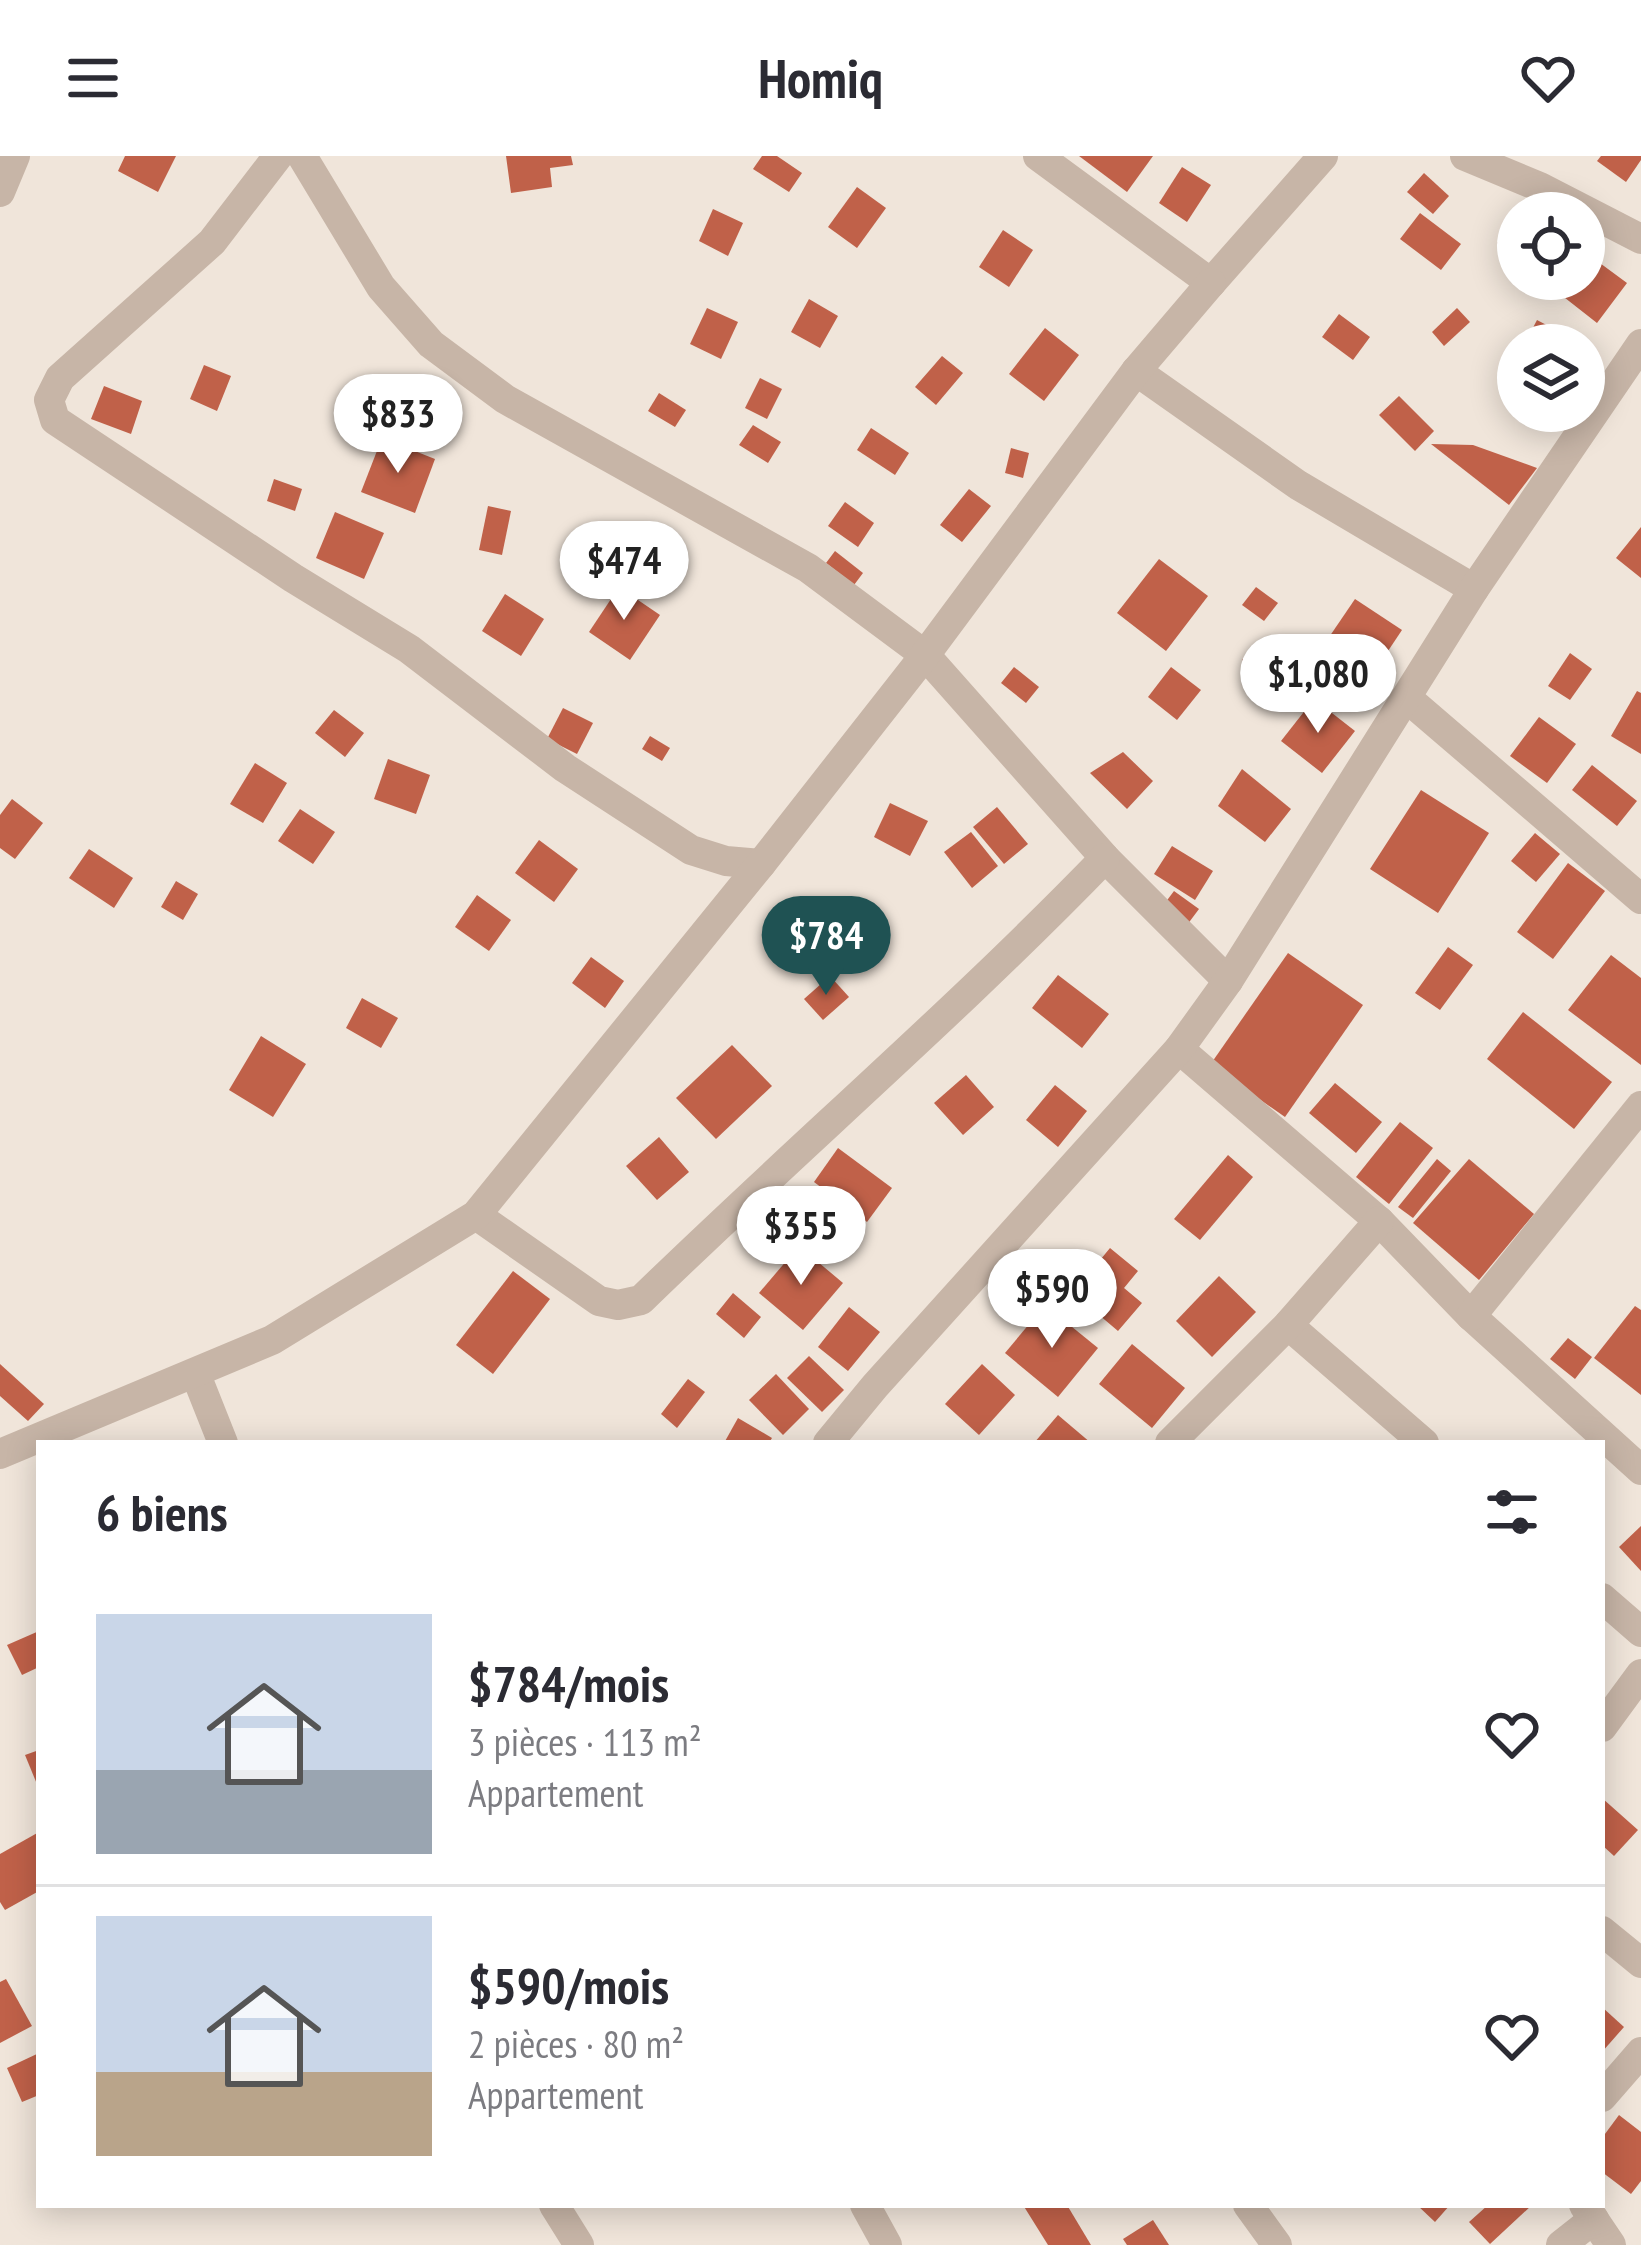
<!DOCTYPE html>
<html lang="fr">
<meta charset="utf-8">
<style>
body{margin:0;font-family:"PT Sans Narrow",sans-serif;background:#f7f7f7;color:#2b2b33;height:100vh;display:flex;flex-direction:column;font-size:45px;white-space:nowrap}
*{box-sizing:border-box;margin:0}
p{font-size:39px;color:#7c7c81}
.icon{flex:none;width:66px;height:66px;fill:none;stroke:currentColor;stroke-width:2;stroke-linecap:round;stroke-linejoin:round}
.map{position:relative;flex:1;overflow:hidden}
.drawer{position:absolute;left:36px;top:1284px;width:1569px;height:768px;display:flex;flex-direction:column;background:#fff;border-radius:0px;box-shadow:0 6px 30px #0003}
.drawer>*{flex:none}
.fabs{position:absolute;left:1497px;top:36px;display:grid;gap:24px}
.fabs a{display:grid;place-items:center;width:108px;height:108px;border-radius:50%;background:#fff;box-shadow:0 6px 30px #0003;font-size:60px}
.price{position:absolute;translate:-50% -102px;padding:0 27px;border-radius:42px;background:#fff;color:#222;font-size:39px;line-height:78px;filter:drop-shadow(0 3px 6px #0008)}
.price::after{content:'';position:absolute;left:50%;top:72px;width:36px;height:27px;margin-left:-18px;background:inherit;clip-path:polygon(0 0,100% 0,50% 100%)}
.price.selected{background:#1f5253;color:#fff}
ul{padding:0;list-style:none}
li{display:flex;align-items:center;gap:36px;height:300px;padding:0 60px}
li+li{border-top:3px solid #e1e1e2}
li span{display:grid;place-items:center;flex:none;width:336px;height:240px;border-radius:0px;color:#555}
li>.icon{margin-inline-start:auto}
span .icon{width:144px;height:144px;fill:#fffc;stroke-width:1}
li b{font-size:51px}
h2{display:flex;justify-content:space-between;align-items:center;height:144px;padding:0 60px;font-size:51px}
header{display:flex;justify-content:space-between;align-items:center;height:156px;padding:0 60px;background:#fff;font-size:54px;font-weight:700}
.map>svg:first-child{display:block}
.building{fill:#c06149}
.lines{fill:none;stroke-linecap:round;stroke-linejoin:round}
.street{stroke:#c7b5a7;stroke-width:30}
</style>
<header><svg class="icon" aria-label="menu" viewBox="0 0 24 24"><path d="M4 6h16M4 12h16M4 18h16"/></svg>Homiq<svg class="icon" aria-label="heart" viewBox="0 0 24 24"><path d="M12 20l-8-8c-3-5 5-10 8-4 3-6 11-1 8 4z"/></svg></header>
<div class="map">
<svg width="1641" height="2089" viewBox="0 0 1641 2089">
<rect width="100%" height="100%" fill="#f0e5da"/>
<!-- building -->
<g class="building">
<path d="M125,0H176L158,36L118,15Z"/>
<path d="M506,0H571L573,9L550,12L552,31L511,37Z"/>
<path d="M762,0H777L802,17L789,36L753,13Z"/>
<path d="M1079,0H1153L1127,36Z"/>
<path d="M1601,0H1641V4L1626,26L1597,5Z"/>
<path d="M1182,11L1211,29L1187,66L1159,47Z"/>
<path d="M1424,17L1449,40L1433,58L1407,36Z"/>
<path d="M857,31L886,52L857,92L828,71Z"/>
<path d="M713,53L743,67L728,100L699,85Z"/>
<path d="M1420,57L1461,88L1441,114L1400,83Z"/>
<path d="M1518,63V106L1497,87Z"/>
<path d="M1003,74L1033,94L1009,131L979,111Z"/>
<path d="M1589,99L1627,127L1597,167L1560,138L1571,123H1584V105Z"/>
<path d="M809,143L838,160L820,192L791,176Z"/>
<path d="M707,152L738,166L721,203L690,188Z"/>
<path d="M1457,152L1470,166L1444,190L1432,176Z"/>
<path d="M1339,158L1370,181L1353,204L1322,181Z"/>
<path d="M1537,164L1577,185L1575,189H1524Z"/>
<path d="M1045,172L1079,199L1044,245L1009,218Z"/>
<path d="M942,200L963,217L936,249L915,231Z"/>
<path d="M204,209L231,220L217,255L190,243Z"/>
<path d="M760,222L782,233L767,263L745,252Z"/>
<path d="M104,230L142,245L131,278L91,263Z"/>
<path d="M659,237L686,254L675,271L648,255Z"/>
<path d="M1399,240L1434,275L1415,295L1379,259Z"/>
<path d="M753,269L781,286L768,307L739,289Z"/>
<path d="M871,272L909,297L895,319L857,294Z"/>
<path d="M382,282L435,303L415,357L361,336Z"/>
<path d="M1431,288L1473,289L1537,312L1509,349Z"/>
<path d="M1011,292L1029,297L1023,322L1005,317Z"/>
<path d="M274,323L302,333L295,355L267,345Z"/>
<path d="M969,333L991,350L962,386L940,369Z"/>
<path d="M845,346L874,367L858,391L828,370Z"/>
<path d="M488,350L511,355L502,399L479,394Z"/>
<path d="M335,356L384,377L364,423L316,402Z"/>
<path d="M1641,371V422L1616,402Z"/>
<path d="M835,395L863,417L854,429L826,407Z"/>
<path d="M1159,403L1208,440L1166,495L1117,457Z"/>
<path d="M619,431L660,459L630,504L589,476Z"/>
<path d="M1256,431L1278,447L1264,465L1242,449Z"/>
<path d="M505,438L544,463L521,500L482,475Z"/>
<path d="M1355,443L1402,474L1368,525L1321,493Z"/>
<path d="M1255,487L1273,502L1261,518L1242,504Z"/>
<path d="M1570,497L1592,513L1570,544L1548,530Z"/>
<path d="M1014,511L1039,531L1026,547L1001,527Z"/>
<path d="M1171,511L1201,534L1177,564L1148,541Z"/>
<path d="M1637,535L1641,537V598L1611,580Z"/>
<path d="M1314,543L1355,575L1322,617L1281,585Z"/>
<path d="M563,552L593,567L577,598L547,583Z"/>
<path d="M334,554L364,577L345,601L315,577Z"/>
<path d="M1539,561L1576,588L1547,627L1510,600Z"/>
<path d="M650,580L670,592L662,605L642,593Z"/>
<path d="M1123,596L1153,625L1127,653L1090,617Z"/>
<path d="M388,603L430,619L416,658L374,643Z"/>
<path d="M255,607L287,627L263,667L230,648Z"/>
<path d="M1592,609L1637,645L1617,670L1572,634Z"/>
<path d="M1242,613L1291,653L1265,686L1218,650Z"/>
<path d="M1421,634L1489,677L1438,757L1370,713Z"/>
<path d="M12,643L43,667L15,703L0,692V659Z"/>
<path d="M890,647L928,665L910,700L874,681Z"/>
<path d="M997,651L1028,688L1004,708L973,671Z"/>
<path d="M300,653L335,676L313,708L278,685Z"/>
<path d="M971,676L998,710L972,732L944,696Z"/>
<path d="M1535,677L1560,698L1536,726L1511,705Z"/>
<path d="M539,684L578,713L554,746L515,717Z"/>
<path d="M1172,690L1213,715L1195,744L1154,718Z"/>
<path d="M89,693L133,722L114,752L69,722Z"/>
<path d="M1568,707L1605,735L1553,803L1517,776Z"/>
<path d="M176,725L198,738L183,764L161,751Z"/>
<path d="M1174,735L1199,753L1184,773L1159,755Z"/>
<path d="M477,739L511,764L489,795L455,771Z"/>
<path d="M1448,791L1473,809L1440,854L1415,837Z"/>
<path d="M1288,797L1363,849L1285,961L1210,909Z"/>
<path d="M1611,799L1641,822V909L1568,854Z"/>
<path d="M591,801L624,825L605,852L572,827Z"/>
<path d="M1058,819L1109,858L1082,892L1032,852Z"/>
<path d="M830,820L849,841L823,864L804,843Z"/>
<path d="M362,842L398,862L381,892L346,872Z"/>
<path d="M1523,856L1612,926L1574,973L1487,903Z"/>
<path d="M261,880L306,908L273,961L229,934Z"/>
<path d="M732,889L772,930L716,983L676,942Z"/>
<path d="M966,919L994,951L963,979L934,947Z"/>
<path d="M1335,927L1382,966L1356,997L1309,957Z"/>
<path d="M1055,929L1087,955L1058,991L1026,964Z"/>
<path d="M1400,966L1433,992L1389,1048L1356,1021Z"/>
<path d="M659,981L689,1016L657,1044L626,1010Z"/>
<path d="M838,992L892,1032L867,1066L814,1026Z"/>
<path d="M1228,999L1253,1021L1200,1084L1174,1063Z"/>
<path d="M1437,1003L1451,1015L1413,1062L1398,1051Z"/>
<path d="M1469,1003L1534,1058L1479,1124L1413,1067Z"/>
<path d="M799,1090L843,1127L803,1174L759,1137Z"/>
<path d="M1110,1092L1138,1115L1124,1132L1142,1147L1118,1175L1066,1131L1089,1103L1096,1109Z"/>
<path d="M513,1115L550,1143L493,1218L456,1189Z"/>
<path d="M1219,1120L1256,1156L1212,1201L1176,1165Z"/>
<path d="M733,1137L761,1161L744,1182L716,1158Z"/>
<path d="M1045,1149L1098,1192L1058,1241L1005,1197Z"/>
<path d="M1635,1150L1641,1154V1239L1594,1202Z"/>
<path d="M849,1151L880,1176L848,1215L818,1191Z"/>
<path d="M1568,1182L1592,1201L1575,1223L1550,1203Z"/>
<path d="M1132,1188L1185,1232L1152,1272L1099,1228Z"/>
<path d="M809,1200L844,1234L822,1256L787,1222Z"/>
<path d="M0,1208L44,1248L28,1265L0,1240Z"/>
<path d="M982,1208L1015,1239L979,1279L945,1248Z"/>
<path d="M776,1218L809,1253L783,1279L749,1244Z"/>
<path d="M688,1223L705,1236L677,1272L661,1258Z"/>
<path d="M1058,1259L1091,1287H1034Z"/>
<path d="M738,1262L772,1282L769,1287H724Z"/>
<path d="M1641,1370V1415L1619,1391Z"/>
<path d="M39,1475V1511L22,1519L7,1489Z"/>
<path d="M39,1594V1633L25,1599Z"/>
<path d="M1602,1642L1638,1674L1614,1700L1602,1689Z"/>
<path d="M39,1676V1735L5,1754L0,1746V1698Z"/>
<path d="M6,1823L32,1870L0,1887V1826Z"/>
<path d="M1602,1851L1624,1871L1602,1896Z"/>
<path d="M39,1897V1939L22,1946L7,1912Z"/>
<path d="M1619,1959L1641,1976V2025L1631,2038L1602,2016V1982Z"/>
<path d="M1023,2049H1067L1091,2089H1048Z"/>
<path d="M1417,2049H1450L1435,2066Z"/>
<path d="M1488,2049H1532L1490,2088L1469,2066Z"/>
<path d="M1153,2064L1169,2089H1127L1123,2083Z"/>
</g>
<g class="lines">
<!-- street -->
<g class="street">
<path d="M278,0L212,86L60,222L49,244L55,264L293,422L409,493L565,612L691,694L726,705L761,708"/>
<path d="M302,0L381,131L431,188L505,243L808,412L925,499L1105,702L1228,825"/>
<path d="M1038,0L1211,127L1323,0"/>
<path d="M1465,0L1540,31L1641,83"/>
<path d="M0,36L15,0"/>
<path d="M1136,215L1298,329L1474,433"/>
<path d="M1408,543L1641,743"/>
<path d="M1179,893L1379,1065L1471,1160L1641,1314"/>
<path d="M476,1059L599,1145L618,1149L641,1144C794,995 956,856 1105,702"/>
<path d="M1471,1160L1641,950"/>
<path d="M1288,1169L1424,1287"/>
<path d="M196,1219L223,1287"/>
<path d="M828,1287L875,1230L1179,893L1228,825L1474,433L1641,188"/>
<path d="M1170,1287L1288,1169L1379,1065"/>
<path d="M0,1298L272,1184L476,1059L761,708L925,499L1136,215L1211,127"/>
<path d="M1602,1442L1641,1476"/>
<path d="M1602,1571L1641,1518"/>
<path d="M1602,1775L1641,1807"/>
<path d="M1602,1941L1641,1896"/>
<path d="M554,2049L579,2089"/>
<path d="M865,2049L887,2089"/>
<path d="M1248,2049L1277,2089"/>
<path d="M1584,2049L1611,2089"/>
<path d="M1561,2089L1594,2063"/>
</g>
</g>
</svg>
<div class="fabs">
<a><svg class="icon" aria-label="locate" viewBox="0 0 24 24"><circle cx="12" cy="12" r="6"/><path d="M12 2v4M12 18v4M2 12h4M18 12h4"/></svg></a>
<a><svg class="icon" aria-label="layers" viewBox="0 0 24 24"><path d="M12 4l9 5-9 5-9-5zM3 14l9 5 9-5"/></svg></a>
</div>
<b class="price" style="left:398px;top:320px">$833</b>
<b class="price" style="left:624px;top:467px">$474</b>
<b class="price" style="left:1318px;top:580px">$1,080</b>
<b class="price selected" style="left:826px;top:842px">$784</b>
<b class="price" style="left:801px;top:1132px">$355</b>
<b class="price" style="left:1052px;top:1195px">$590</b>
<section class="drawer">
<h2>6 biens<svg class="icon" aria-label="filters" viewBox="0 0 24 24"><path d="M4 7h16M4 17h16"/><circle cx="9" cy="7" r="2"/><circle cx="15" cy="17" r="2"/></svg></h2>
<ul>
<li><span style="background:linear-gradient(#c9d6e8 65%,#9aa5b1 0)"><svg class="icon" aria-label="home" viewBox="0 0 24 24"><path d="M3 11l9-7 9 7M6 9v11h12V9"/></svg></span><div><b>$784/mois</b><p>3 pièces · 113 m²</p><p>Appartement</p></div><svg class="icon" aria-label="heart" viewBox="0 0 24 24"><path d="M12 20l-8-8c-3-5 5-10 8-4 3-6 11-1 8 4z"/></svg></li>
<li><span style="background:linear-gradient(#c9d6e8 65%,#b9a48a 0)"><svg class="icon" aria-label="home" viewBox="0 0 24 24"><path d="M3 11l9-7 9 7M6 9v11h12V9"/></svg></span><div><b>$590/mois</b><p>2 pièces · 80 m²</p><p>Appartement</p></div><svg class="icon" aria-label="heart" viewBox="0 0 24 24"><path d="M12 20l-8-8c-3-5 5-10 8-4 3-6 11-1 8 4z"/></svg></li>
</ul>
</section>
</div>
